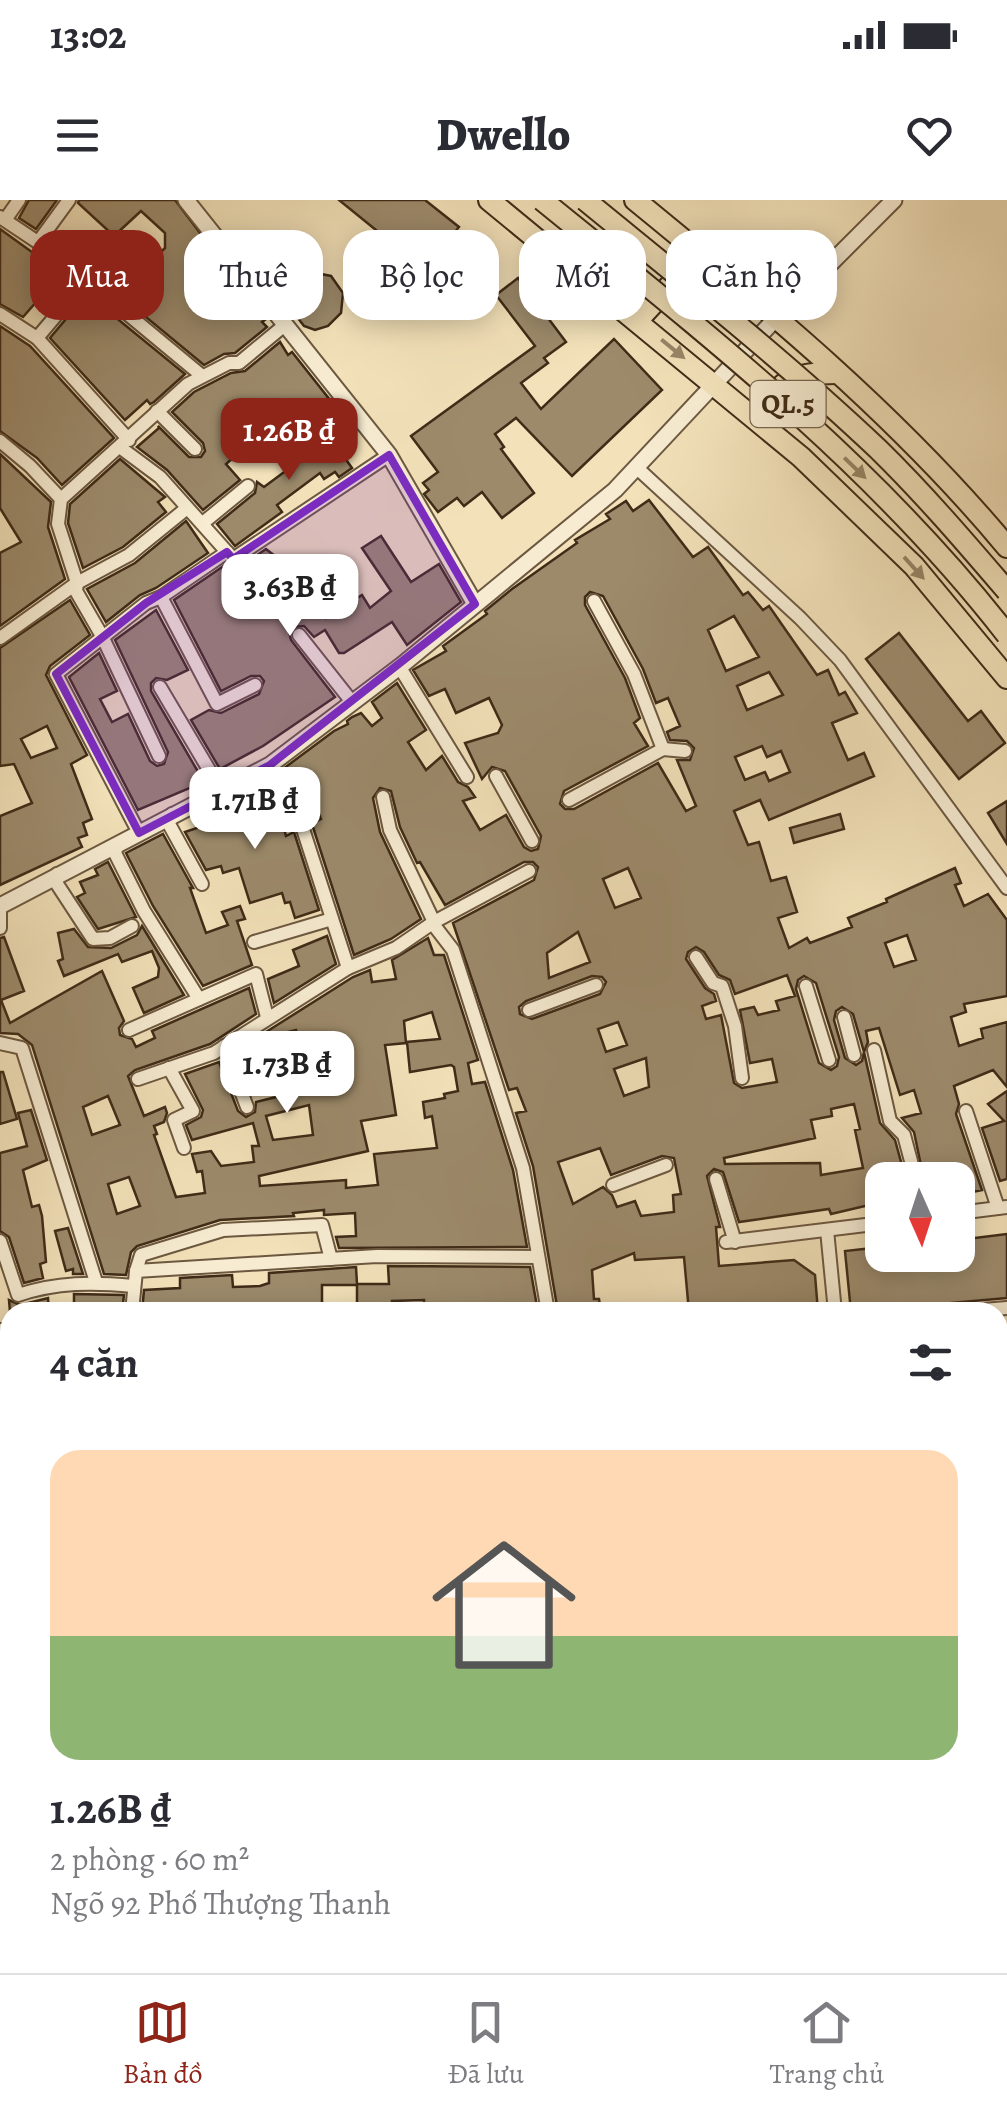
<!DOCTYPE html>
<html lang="vi">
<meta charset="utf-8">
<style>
body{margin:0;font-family:Alegreya,serif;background:#f2f2f3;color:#2b2b33;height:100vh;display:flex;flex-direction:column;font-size:38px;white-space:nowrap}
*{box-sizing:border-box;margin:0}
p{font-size:32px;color:#7c7c81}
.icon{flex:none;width:55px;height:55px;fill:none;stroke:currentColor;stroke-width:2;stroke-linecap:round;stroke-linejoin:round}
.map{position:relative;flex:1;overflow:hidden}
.details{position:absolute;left:0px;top:1102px;width:1008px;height:672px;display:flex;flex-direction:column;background:#fff;border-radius:30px 30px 0 0;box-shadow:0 5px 25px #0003}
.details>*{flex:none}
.guide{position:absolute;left:30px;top:30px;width:948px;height:90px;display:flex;gap:20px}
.needle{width:65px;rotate:177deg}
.buttons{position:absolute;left:865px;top:962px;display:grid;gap:20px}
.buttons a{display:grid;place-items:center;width:110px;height:110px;border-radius:20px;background:#fff;box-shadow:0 5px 25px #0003;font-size:50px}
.price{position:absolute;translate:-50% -85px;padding:0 22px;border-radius:20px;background:#fff;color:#222;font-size:32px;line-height:65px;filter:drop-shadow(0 2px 5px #0008)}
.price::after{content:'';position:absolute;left:50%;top:60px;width:30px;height:22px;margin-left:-15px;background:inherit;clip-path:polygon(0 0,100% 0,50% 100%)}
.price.on{background:#8f2418;color:#fff}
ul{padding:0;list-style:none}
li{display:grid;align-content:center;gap:20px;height:530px;padding:0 50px}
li+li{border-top:2px solid #e1e1e2}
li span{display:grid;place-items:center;height:310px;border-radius:30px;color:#555}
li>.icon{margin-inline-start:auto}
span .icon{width:180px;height:180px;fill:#fffc;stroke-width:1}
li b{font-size:42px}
h2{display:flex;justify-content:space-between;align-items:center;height:120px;padding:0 50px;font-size:42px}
.pill{padding:0 35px;border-radius:30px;background:#fff;box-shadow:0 5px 25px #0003;font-size:35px;line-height:90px}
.pill.on{background:#8f2418;color:#fff}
.status{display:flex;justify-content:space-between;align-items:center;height:70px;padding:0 50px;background:#fff;direction:ltr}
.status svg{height:28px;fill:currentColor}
header{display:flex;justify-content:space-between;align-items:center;height:130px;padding:0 50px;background:#fff;font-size:45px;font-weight:800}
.dock{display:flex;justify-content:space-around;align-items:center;height:140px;border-top:2px solid #e1e1e2;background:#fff;font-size:28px;color:#7c7c81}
.dock a{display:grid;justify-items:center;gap:5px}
.dock .on{color:#8f2418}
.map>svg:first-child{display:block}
.building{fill:#9c8a6b;stroke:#3f2b17;stroke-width:2.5;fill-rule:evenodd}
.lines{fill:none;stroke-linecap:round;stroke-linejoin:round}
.minor-casing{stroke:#6c5840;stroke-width:16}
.tertiary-casing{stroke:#6c5840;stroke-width:19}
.trunk-casing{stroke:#3f2b17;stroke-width:24}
.minor{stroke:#f7ecd2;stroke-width:12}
.tertiary{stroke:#f7ecd2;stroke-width:15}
.trunk{stroke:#f2e1b9;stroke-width:20}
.trunk-bridge-casing{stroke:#3f2b17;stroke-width:24;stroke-linecap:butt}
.trunk-bridge{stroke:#f2e1b9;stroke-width:20}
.oneway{fill:#988668}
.marked{fill:#7b2cbf;fill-opacity:0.2;stroke:#7b2cbf;stroke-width:8;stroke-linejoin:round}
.labels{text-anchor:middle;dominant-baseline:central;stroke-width:8;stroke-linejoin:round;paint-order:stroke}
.shield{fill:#f7ecd2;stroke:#76654f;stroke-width:2.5}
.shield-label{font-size:28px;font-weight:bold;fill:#3f2b17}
</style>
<div class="status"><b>13:02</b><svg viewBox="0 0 49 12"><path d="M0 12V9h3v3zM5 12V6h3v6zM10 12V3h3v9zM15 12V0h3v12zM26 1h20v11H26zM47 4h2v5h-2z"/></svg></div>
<header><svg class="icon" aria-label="menu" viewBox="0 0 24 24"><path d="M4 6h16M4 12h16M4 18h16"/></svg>Dwello<svg class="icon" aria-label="heart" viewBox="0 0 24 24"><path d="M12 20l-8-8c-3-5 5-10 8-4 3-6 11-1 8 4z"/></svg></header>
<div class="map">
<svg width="1007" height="1773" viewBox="0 0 1007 1773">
<rect width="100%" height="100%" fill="#f2e1b9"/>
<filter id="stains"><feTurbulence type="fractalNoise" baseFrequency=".002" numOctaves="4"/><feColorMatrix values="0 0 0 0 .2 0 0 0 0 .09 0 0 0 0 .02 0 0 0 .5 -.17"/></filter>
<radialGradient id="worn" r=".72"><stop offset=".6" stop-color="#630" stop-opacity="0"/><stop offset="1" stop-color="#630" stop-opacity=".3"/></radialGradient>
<!-- building -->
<g class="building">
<path d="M29,0H57L36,29L19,18Z"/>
<path d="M79,0H175L232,75L229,77L238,90L266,119L262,122L267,127L235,153L224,154L204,165L141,113L158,95L138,75L165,48V33L141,11L114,36L78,3Z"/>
<path d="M339,0H425L459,27L424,69Z"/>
<path d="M0,29L72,81L49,109L38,100L23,117L0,104Z"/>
<path d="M311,72L331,76L343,93L341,113L328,126L315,130L304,126L287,104L289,85L300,74Z"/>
<path d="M518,78L566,142L544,158L548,163L521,183L541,209L614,139L662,190L572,276L516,218L495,234L504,247L501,249L534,293L502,318L482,292L464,306L457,298L438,312L424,294L429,290L423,283L438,272L411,236L535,146L496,95Z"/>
<path d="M87,94L185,174L154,202L150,204L147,200L125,220L50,138Z"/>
<path d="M0,126L30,146L114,238L62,285L37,258L0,231Z"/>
<path d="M280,142L288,155L292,152L334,205L256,253L250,243L226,264L240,280L203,310L167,270L137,247L159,228L158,226L189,257H201L205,251L203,243L172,212L194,192L231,173L245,171Z"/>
<path d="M341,224L355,244L342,254L352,268L339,277L335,272L324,279L320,273L277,305L282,312L235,346L217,324L255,293L257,282L264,287L295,264L288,255Z"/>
<path d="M0,254L51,302L48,327L65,379L0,426V353L21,342L0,308Z"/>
<path d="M120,259L165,297L158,302L166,312L123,347L83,368L68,323L70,304Z"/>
<path d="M649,300L693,357L708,347L743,395L748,392L763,410L769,406L817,475L828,470L839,495L845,492L857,513L832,523L848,560L864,553L874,576L769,620L760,600L734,611L748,645L759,642L771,681L786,677L797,712L778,718L789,748L807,738L810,743L852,727L848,718L887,702L886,699L955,668L961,683L955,685L964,706L988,694L1007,720V796L964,804L966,812L951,817L959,846L983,838L981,829L1007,822V887L993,870L954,886L959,904L956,914L982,990L958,995V980H924L914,932L902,918L921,913L914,890L900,895L879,828L866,831L868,842L864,852L880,923L895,940L906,980H882V1002L831,1014L829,1009L739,1022L723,972L714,969L707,976L720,1027H716L719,1066L794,1060L815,1075L818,1112H689L684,1057L635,1060L634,1053L592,1070L594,1099H599L601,1112H558L533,966L516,913L526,911L517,888L509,890L453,723L534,680L538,667L533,662H524L445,705L420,662L417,663L400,627L391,591L380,588L373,598L380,632L421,719L391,739L354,755L312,624L321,619L312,599L302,604L283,569L334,531L348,524L347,521L352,517L361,513L372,526L382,518L372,502L397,483L426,530L408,542L426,570L442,556L458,582L468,587L475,597L463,601L480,630L506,615L524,647L531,651L538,649L541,636L505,571L492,567L482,579L465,543L498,533L502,525L489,498L456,513L445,489L429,496L413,470L446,451L443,446L487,414L485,411L512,389L577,343L575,340L610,319L606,314L626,301L633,311ZM590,392L603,396L643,469L656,503L668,498L680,526L667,532L670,540L687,541L694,548L690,560H677L696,606L686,611L658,563L574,609H565L560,604L564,591L648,546L634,523L640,518L625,478L585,405V397ZM734,416L759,457L726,471L708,430ZM769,472L783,495L747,510L737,486ZM762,546L767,557L781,551L790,572L769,581L765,572L745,580L735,557ZM628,668L641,698L615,708L603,679ZM578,732L590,762L549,778L547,753ZM907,735L916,760L894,767L885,743ZM696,747L704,752L719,775L730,780L735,794L787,775L795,796L776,801L779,810L758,815L754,807L740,810L750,863L772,859L777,882L742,888L734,883L721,815L706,819L702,806L716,801L714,794L705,788L686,759L688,752ZM592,776L602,777L606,782L600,794L532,819L520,814L519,807L526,801ZM804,776L816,783L839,857L837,866L831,870L819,863L796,789L798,780ZM842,807L853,814L864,852L862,861L856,865L845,858L834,820L836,811ZM618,822L627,845L606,852L598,829ZM646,858L649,887L624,896L614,869ZM854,904L860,929L855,930L863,968L821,975L820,963L725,964L724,958L815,938L811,920L832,916L831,909ZM600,948L611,975L662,956L674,958L681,994L673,995L674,1012L641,1016L635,1001L617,1007L612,995L603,987L573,1004L558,962Z"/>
<path d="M186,321L208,353L156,388L140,395L106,422L87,389L135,363Z"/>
<path d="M381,336L411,382L439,364L461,402L407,445L392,422L344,453H339L325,430L314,437L304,426L294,427L289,432L291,440L335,497L263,546L220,569L191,520L209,510L221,513L259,494L264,481L260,476H251L221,491L174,400L225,365L238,368L266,349L297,373L326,418L362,395L370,408L391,391L362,348Z"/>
<path d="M70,400L90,435L50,466L46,475L87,555L71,564L92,619L83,623L87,635L78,638L82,647L0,685V616L32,603L14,564L0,566V448ZM47,526L57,548L31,558L21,539Z"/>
<path d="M156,410L188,470L167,480L156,478L151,483V491L204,582L138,610L69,477L99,453L117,491L100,499L112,522L128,514L150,561L157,566L164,564L168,552L115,440Z"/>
<path d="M899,433L968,521L981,511L1005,543L959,579L866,459Z"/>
<path d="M252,589L260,613L278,607L286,636L294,632L319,710L295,718L290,702L285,703L282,693L250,703L239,668L223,673L221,666L206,670L185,632L203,626L200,614Z"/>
<path d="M1007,601V644L988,613Z"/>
<path d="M840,614L844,629L794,643L790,628Z"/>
<path d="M163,634L193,688H190L206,733L228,725L222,712L240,706L245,719L237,721L252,765L203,786L153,706L126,653Z"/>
<path d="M108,662L136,717L98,729L77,697L85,693L80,682L98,675L95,669Z"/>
<path d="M142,726L184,795L144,813L133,788L158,777L159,768L152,751L122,762L118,754L64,776L58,761L63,759L58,733L74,729L88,747L111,748L137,735Z"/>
<path d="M327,736L336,764L274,803L268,779L299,766L293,750Z"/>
<path d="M4,737L24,791L1,800L10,823L102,771L124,821L119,828L120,835L132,839L136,847L155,838L152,831L249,788L256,814L210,844L135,870L128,876L144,916L165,907L167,913L164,922L154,926L157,934L154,935L176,997L205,993L202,971L197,972L192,954L211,951L221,966L254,962L252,946H259L253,923L192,940L186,925L201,917L203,910L185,874L219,862L238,911L246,917L255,912L256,902L304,890L297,859L305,857L296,830L269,837L277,869L246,877L236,851L353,777L370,770L372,782L396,779L392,760L428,738L434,755H444L478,860L468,863L472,884L485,882L513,970L527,1047L339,1048L336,1037L356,1036L355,1013L324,1015V1010L293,1013L294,1016L220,1020L137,1046L131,1052L126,1075L104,1074L32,845L18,834L0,833V738ZM432,812L440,839L407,842L410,872L451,865L454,867L458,891L444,894L445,898L423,902L425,918L432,916L437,948L374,954L378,985L346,988V980L260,986L259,976L368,951L361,921L396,915L385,845L406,843L404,821ZM108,896L120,925L92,935L83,907ZM309,905L313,935L273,940L266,916ZM129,977L140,1006L117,1014L108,984Z"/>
<path d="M0,872H3L17,919L0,924Z"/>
<path d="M1007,891V979L1000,981L982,928L1004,921L988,904Z"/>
<path d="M31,910L47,960L23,970L32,1007L39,1005L42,1016L46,1062L40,1064L43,1078L24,1083L9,1037L0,1031V953L27,946L18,913Z"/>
<path d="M68,1028L83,1074H73V1069L66,1071L55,1031Z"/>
<path d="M1007,1034V1098L851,1112L845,1051L882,1047V1055H958V1040Z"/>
<path d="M388,1066L530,1067L538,1112H424V1100L392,1101V1109L357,1110V1085H322V1108L142,1112L144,1090L180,1088V1078L232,1075L233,1087L260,1086L269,1083V1073L356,1067L357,1084H389Z"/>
<path d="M74,1094L124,1095L122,1112H74Z"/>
<path d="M48,1098L49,1112H10L9,1100L20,1105Z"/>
</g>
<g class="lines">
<!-- minor casing -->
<g class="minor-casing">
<g id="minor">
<path d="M0,17L54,53L201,175"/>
<path d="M5,20L19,0"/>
<path d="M39,41L69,0"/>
<path d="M0,114L37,138L129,240"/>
<path d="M37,138L85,81"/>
<path d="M157,211L195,249"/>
<path d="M0,241L30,266L61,299"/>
<path d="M283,246L351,207"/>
<path d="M121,248L160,277L227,352"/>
<path d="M636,267L800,418L840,460L1007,688"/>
<path d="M204,322L248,286"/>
<path d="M161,397L217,504L255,485"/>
<path d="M299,435L352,502"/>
<path d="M0,438L77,383L129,355L187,308"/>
<path d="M402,465V471L467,577"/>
<path d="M160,487L221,590"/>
<path d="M663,549L685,551"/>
<path d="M159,556L102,436L76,391L77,383L58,324L61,299L188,184L229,163H239L286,124"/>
<path d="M270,565L302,626L348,768"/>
<path d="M496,576L532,641"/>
<path d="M383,597L390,630L434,722"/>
<path d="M569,600L663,549L634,474L594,401"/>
<path d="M172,614L169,624L202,684"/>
<path d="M139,633L56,474L146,403L161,397L227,352L233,359L389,255"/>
<path d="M117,646L115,653L144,711L199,799"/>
<path d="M57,674V684L93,739L110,738L132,726"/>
<path d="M433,724L453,750L523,968L548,1112"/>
<path d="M0,728V706"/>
<path d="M254,742L332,719"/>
<path d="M696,757L713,783L722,786L735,826L742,878"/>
<path d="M806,786L829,860"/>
<path d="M529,810L596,785"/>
<path d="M844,817L854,855"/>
<path d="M129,830L256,774L267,817"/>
<path d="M0,843L22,848L96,1082"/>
<path d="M224,846L247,907"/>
<path d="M874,850L890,921L904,935L915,976"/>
<path d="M169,868L193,911L174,920L184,948"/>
<path d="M138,879L214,853L348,768L396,748L434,722L529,671"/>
<path d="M966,911L998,1008"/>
<path d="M716,979L735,1042"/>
<path d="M613,985L666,965"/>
<path d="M958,1013L1007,1007"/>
<path d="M827,1030L835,1112"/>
<path d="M0,1041L18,1095C57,1082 93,1082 133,1086"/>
<path d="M726,1042L882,1023"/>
<path d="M136,1071L141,1055L223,1030L322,1025L331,1059"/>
<path d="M132,1112L136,1071L377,1056L538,1057"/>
<path d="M959,1112L1007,1108"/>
<path d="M0,1130H10"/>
<path d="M998,1169L1007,1170"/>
<path d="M998,1300H1007"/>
<path d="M998,1476L1007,1468"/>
<path d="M998,1564L1007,1577"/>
<path d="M998,1620L1007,1613"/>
<path d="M0,1662L10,1654"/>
<path d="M249,1765L257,1773"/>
<path d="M815,1773L825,1765"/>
<path d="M868,1773L871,1765"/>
</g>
</g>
<!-- tertiary casing -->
<g class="tertiary-casing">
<g id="tertiary">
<path d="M186,0L389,255L475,404"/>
<path d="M0,706L270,565L402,465L615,290L778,116L894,0"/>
</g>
</g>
<!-- trunk casing -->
<g class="trunk-casing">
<g id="trunk">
<path d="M489,0L801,257L914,366L1007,478"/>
<path d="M635,0C766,107 899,217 1007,347"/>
<path d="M638,120L700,53"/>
<path d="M761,223C775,179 793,173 836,173"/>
</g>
</g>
<!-- minor -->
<use href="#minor" class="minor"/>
<!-- tertiary -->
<use href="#tertiary" class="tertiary"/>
<!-- trunk -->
<use href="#trunk" class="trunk"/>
<!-- trunk-bridge casing -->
<g class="trunk-bridge-casing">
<g id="trunk-bridge">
<path d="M542,0C707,134 876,266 1007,435"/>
<path d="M585,0C684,81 785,161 878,249C924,294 965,342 1007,391"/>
</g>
</g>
<!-- trunk-bridge -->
<use href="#trunk-bridge" class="trunk-bridge"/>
</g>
<!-- one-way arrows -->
<defs><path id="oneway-solid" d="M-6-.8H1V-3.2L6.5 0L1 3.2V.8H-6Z" transform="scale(2.5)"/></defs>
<g class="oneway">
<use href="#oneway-solid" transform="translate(673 149) rotate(39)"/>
<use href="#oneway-solid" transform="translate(855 268) rotate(44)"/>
<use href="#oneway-solid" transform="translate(914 368) rotate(48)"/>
</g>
<!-- marked area -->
<path class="marked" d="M389,255L475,404L270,565L139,633L56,474L146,403L227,352L233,359Z"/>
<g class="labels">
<!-- shield labels -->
<rect class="shield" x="750.5" y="181" width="75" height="46" rx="8"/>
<g class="shield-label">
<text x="788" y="204">QL.5</text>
</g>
</g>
<rect width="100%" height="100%" filter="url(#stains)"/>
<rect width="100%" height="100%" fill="url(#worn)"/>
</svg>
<div class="buttons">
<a><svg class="needle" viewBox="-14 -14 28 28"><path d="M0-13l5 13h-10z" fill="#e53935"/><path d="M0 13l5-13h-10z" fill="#7c7c81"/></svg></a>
</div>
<b class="price on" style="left:289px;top:283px">1.26B ₫</b>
<b class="price" style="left:290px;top:439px">3.63B ₫</b>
<b class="price" style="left:255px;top:652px">1.71B ₫</b>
<b class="price" style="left:287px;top:916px">1.73B ₫</b>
<div class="guide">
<a class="pill on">Mua</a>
<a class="pill">Thuê</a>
<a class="pill">Bộ lọc</a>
<a class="pill">Mới</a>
<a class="pill">Căn hộ</a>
</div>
<section class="details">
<h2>4 căn<svg class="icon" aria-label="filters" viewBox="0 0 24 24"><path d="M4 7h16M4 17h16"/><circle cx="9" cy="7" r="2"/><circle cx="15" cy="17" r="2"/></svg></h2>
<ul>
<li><span style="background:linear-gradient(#ffd9b3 60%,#8fb573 0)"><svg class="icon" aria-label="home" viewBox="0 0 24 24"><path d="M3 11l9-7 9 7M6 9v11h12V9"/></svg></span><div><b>1.26B ₫</b><p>2 phòng · 60 m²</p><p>Ngõ 92 Phố Thượng Thanh</p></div></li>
</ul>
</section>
</div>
<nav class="dock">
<a class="on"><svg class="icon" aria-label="map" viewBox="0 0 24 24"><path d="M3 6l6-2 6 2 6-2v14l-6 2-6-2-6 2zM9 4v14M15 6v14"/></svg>Bản đồ</a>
<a><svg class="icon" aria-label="saved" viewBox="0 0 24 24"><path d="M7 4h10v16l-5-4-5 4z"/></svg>Đã lưu</a>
<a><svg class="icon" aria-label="home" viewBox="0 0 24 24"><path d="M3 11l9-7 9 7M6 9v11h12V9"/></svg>Trang chủ</a>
</nav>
